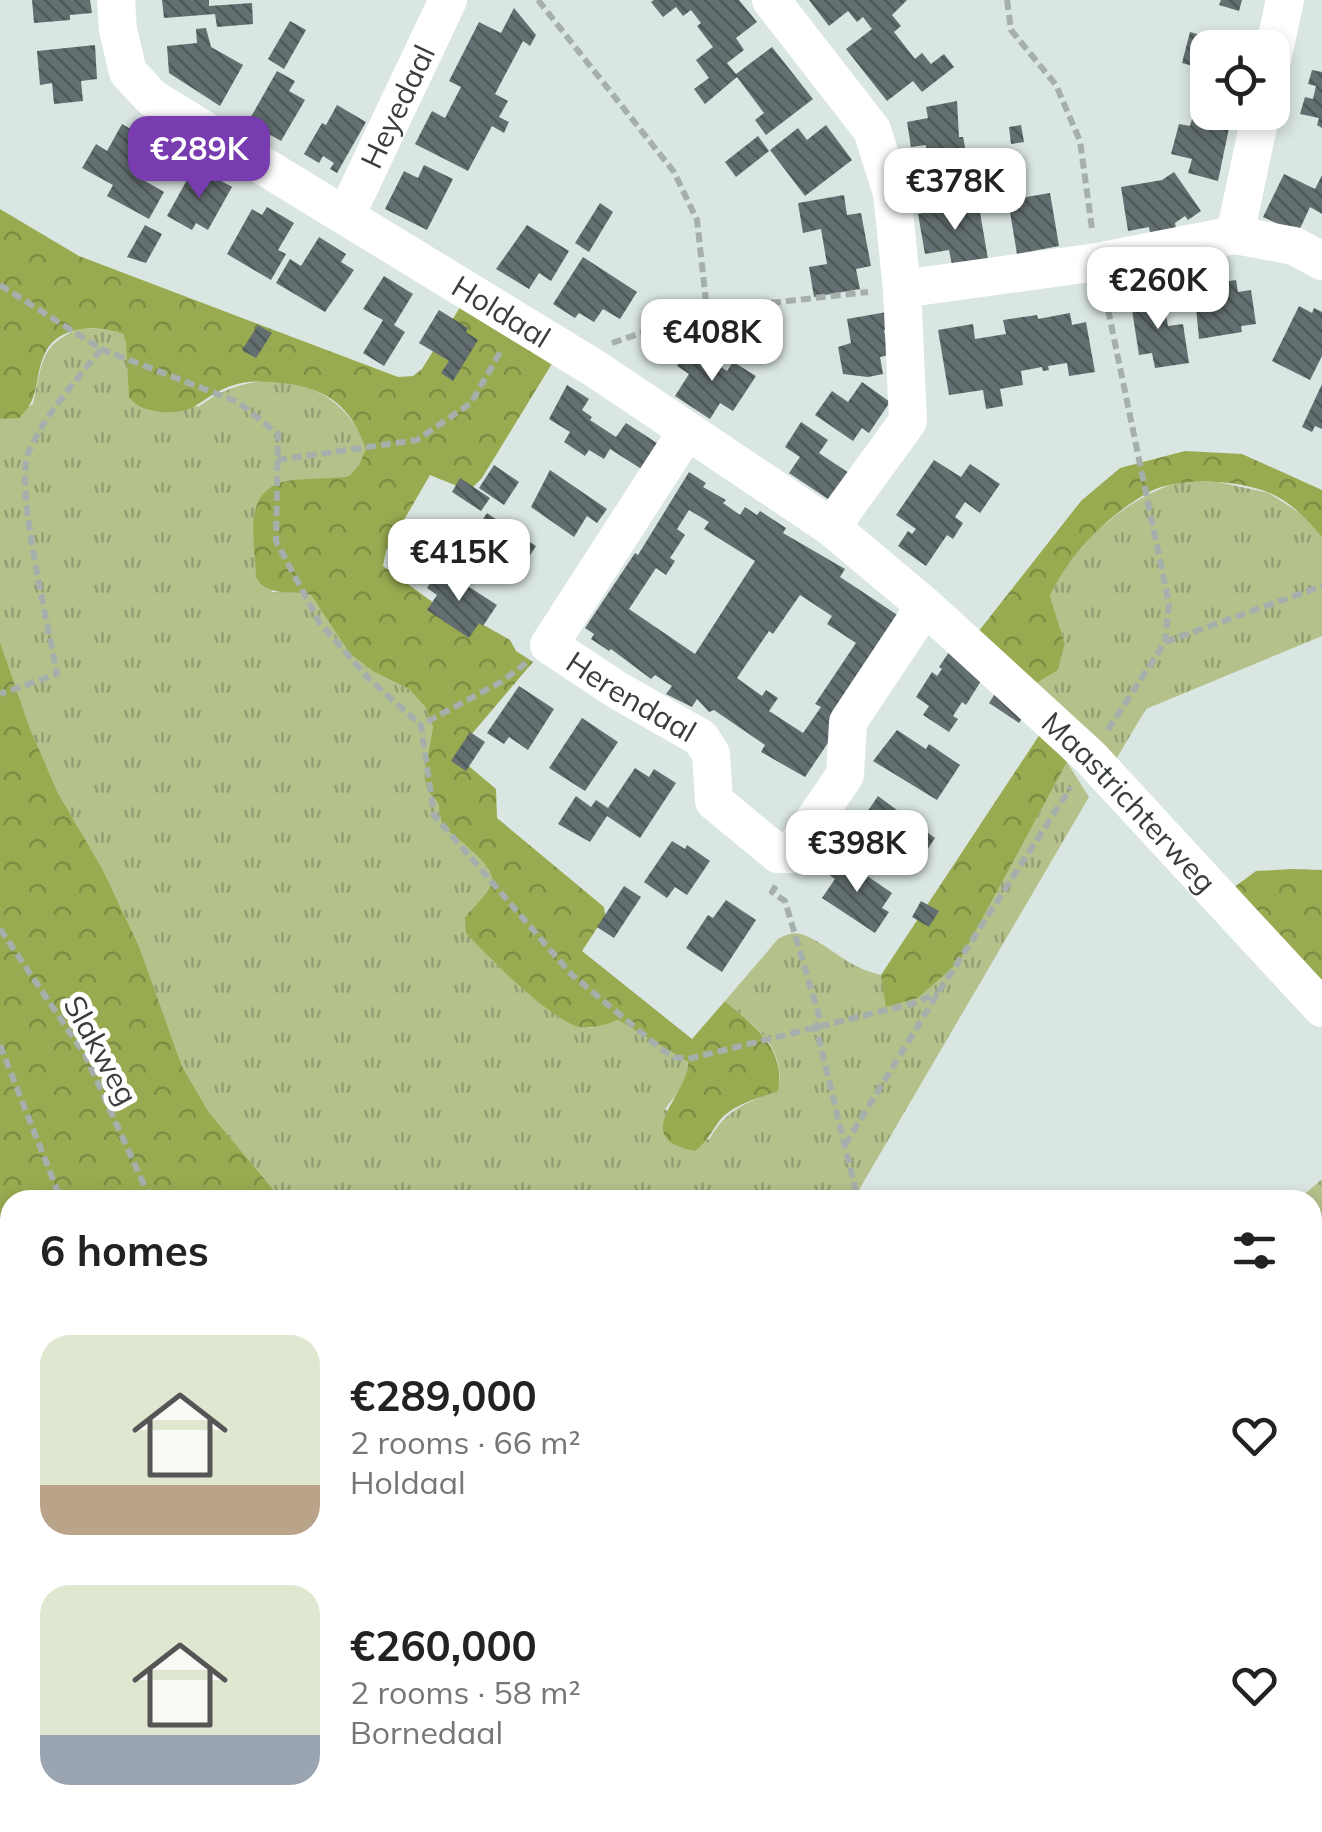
<!DOCTYPE html>
<meta charset="utf-8">
<style>
body{margin:0;font-family:Mulish,sans-serif;background:#f6f6f6;color:#222;height:100vh;display:flex;flex-direction:column;font-size:38px;white-space:nowrap}
*{box-sizing:border-box;margin:0}
p{font-size:32px;color:#767676}
.icon{flex:none;width:55px;height:55px;fill:none;stroke:currentColor;stroke-width:2;stroke-linecap:round;stroke-linejoin:round}
.map{position:relative;flex:1;overflow:hidden}
.details{position:absolute;left:0px;top:1190px;width:1322px;height:642px;display:flex;flex-direction:column;background:#fff;border-radius:30px 30px 0 0;box-shadow:0 5px 15px #0003}
.details>*{flex:none}
.tools{position:absolute;left:1190px;top:30px;display:grid;gap:20px}
.tools a{display:grid;place-items:center;width:100px;height:100px;border-radius:20px;background:#fff;box-shadow:0 5px 15px #0003;font-size:50px}
.price{position:absolute;translate:-50% -85px;padding:0 22px;border-radius:20px;background:#fff;color:#222;font-size:32px;line-height:65px;filter:drop-shadow(0 2px 5px #0008)}
.price::after{content:'';position:absolute;left:50%;top:60px;width:30px;height:22px;margin-left:-15px;background:inherit;clip-path:polygon(0 0,100% 0,50% 100%)}
.price.current{background:#793bb0;color:#fff}
ul{padding:0;list-style:none}
li{display:flex;align-items:center;gap:30px;height:250px;padding:0 40px}
li span{display:grid;place-items:center;flex:none;width:280px;height:200px;border-radius:30px;color:#555}
li>.icon{margin-inline-start:auto}
span .icon{width:120px;height:120px;fill:#fffc;stroke-width:1}
li b{font-size:42px}
h2{display:flex;justify-content:space-between;align-items:center;height:120px;padding:0 40px;font-size:42px}
.map>svg:first-child{display:block}
.grass{fill:url(#grass-tufts)}
.forest{fill:url(#forest-crowns)}
.park{fill:url(#park-crowns)}
.garden{fill:#b4c18b}
.building{fill:url(#building-back-hatch);fill-rule:evenodd}
.lines{fill:none;stroke-linecap:round;stroke-linejoin:round}
.path{stroke:#a5afac;stroke-width:6;stroke-dasharray:10 5;stroke-linecap:butt}
.lane{stroke:#fff;stroke-width:20}
.street{stroke:#fff;stroke-width:38}
.labels{text-anchor:middle;dominant-baseline:central;stroke-width:10;stroke-linejoin:round;paint-order:stroke}
.street-label{font-size:30px;fill:#393e3c;stroke:#fff}
</style>
<div class="map">
<svg width="1322" height="1832" viewBox="0 0 1322 1832">
<defs>
<pattern id="grass-tufts" width="24" height="20" patternUnits="userSpaceOnUse" patternTransform="scale(2.5)"><rect width="24" height="20" fill="#b4c18b"/><path d="M3 7l-1-3M5 7V3M7 7l1-3M15 17l-1-3M17 17v-4M19 17l1-3" fill="none" stroke="#939e73"/></pattern>
<pattern id="forest-crowns" width="20" height="18" patternUnits="userSpaceOnUse" patternTransform="scale(2.5)"><rect width="20" height="18" fill="#98ab50"/><path d="M2 6a3 3 0 1 1 6 0M12 15a3 3 0 1 1 6 0" fill="none" stroke="#7d8d44"/></pattern>
<pattern id="park-crowns" width="20" height="18" patternUnits="userSpaceOnUse" patternTransform="scale(2.5)"><rect width="20" height="18" fill="#b4c18b"/><path d="M2 6a3 3 0 1 1 6 0M12 15a3 3 0 1 1 6 0" fill="none" stroke="#939e73"/></pattern>
<pattern id="building-back-hatch" width="6" height="6" patternUnits="userSpaceOnUse" patternTransform="scale(2.5)"><rect width="6" height="6" fill="#636f70"/><path d="M-1 5l2 2M0 0l6 6M5-1l2 2" fill="none" stroke="#4e5858"/></pattern>
</defs>
<rect width="100%" height="100%" fill="#dae6e2"/>
<!-- grass -->
<g class="grass">
<path d="M81,328L112,330L123,334L126,341L198,407C257,361 340,376 367,449L359,465L349,476L274,484L272,592L297,591L311,595L350,654L374,672L409,689L425,707L433,727L424,776L427,790L438,803L442,825C454,838 500,867 491,885C486,896 473,907 465,917L491,960L573,1025L591,1028L618,1020L688,1062C689,1081 676,1095 665,1109L709,1140C727,1108 745,1104 778,1090C787,1047 754,1026 725,1001L778,939C785,935 793,932 801,934C830,944 845,967 881,975L887,1006L918,998L959,962L1067,762L1089,797L853,1200H282L208,1111L182,1066L139,946L102,868L58,793L30,730L0,642V419L33,404C43,364 38,345 81,328Z"/>
<path d="M1178,482H1218L1269,493L1306,517L1322,537V636L1146,709L1112,766L1032,686L1058,670L1065,644L1050,596C1073,544 1124,500 1178,482Z"/>
<path d="M0,1449L10,1489V1765L0,1723Z"/>
<path d="M24,1823H92L94,1832H26Z"/>
<path d="M831,1823L1044,1822L1046,1832H796Z"/>
</g>
<!-- forest -->
<g class="forest">
<path d="M0,209L79,256L398,377L413,376L422,369L462,304L553,362L482,478L472,488H462L430,475L386,551L383,566L442,609L475,620L510,640L516,651L533,662L470,736L464,762L496,789L497,818L604,907L605,916L582,951L692,1039L725,1001C754,1026 786,1048 778,1091C760,1098 733,1104 720,1120C711,1132 707,1142 695,1151C626,1138 690,1094 688,1062L618,1020C604,1025 588,1031 573,1025C543,1012 489,958 466,933L465,917C473,907 486,896 491,885C500,867 454,838 442,825L438,803L427,790L424,776L433,727L425,707L409,689L374,672L350,654L311,595C291,589 267,598 256,577C255,536 240,487 293,480C312,478 330,479 349,476L359,465L366,449C349,401 322,386 273,382C260,381 246,381 234,385C200,395 197,418 156,411C144,409 137,407 129,397L126,342L123,334C97,324 59,325 45,353C33,379 42,396 19,418L0,419Z"/>
<path d="M1185,451L1242,454L1322,490V537C1308,520 1291,502 1270,493C1239,480 1179,476 1149,492C1108,515 1069,554 1050,596L1065,644L1058,670L1032,686L978,632L1081,501L1120,468Z"/>
<path d="M0,642L30,729L58,793L102,868L139,946L182,1066L208,1111L282,1200H10V1489L0,1449Z"/>
<path d="M1040,734L1067,762L959,962L918,998L886,1007L881,975Z"/>
<path d="M1293,869L1322,870V993L1229,891L1256,871Z"/>
<path d="M459,1823L461,1832H94L92,1823Z"/>
</g>
<!-- park -->
<path class="park" d="M1322,1179V1473L1318,1474L1312,1456V1200H1298Z"/>
<!-- garden -->
<path class="garden" d="M1322,1688V1832H1048L1045,1823L1312,1822L1313,1690Z"/>
<!-- building -->
<g class="building">
<path d="M32,0H90L92,13L70,15V20L34,23Z"/>
<path d="M162,0H209V6L252,3L253,24L217,27L215,14L164,18Z"/>
<path d="M654,0H739L757,22L736,38L744,50L727,63L736,74L772,47L813,99L766,135L755,120L764,113L737,77L705,104L694,89L709,78L696,60L713,47L697,26L701,23L691,10L683,16L676,7L663,17L651,2Z"/>
<path d="M809,0H907L892,15L901,26L894,32L915,59L922,53L931,64L944,54L954,67L922,92L913,81L887,101L846,49L872,29L863,17L857,22L848,11L829,26Z"/>
<path d="M1221,0H1242L1239,11L1219,5Z"/>
<path d="M514,8L536,35L530,46L523,41L495,94L508,101L499,117L509,122L507,126L504,133L492,126L468,171L415,144L432,111L445,118L461,87L449,81L479,22L501,33Z"/>
<path d="M290,21L306,30L284,69L268,59Z"/>
<path d="M206,28L211,47L243,65L220,106L169,73L167,46L197,43L196,29Z"/>
<path d="M1190,32L1225,42L1223,48H1208V86L1196,83L1200,68L1182,63Z"/>
<path d="M95,45L97,79L81,81L83,101L54,104L52,83L40,85L37,51Z"/>
<path d="M1312,70L1322,72V128L1317,125L1319,118L1300,114L1305,97L1313,99L1316,86L1308,84Z"/>
<path d="M277,71L295,81L289,91L305,100L281,141L248,122Z"/>
<path d="M957,101L959,137H963L966,152L928,159L926,145L911,147L907,122L928,118L926,107Z"/>
<path d="M337,105L366,122L337,173L330,169L334,163L323,156L319,163L304,154L322,123L326,125Z"/>
<path d="M1194,112L1217,118L1215,125L1229,128L1218,181L1188,173L1192,159L1171,154L1179,124L1190,126Z"/>
<path d="M122,124L157,144L138,177L164,192L149,219L107,196L113,185L82,168L96,144L107,151Z"/>
<path d="M826,125L852,160L805,196L770,150L798,128L807,140Z"/>
<path d="M1021,125L1024,142L1011,144L1009,127Z"/>
<path d="M758,136L769,151L736,177L725,162Z"/>
<path d="M424,165L453,179L427,230L385,209L404,171L418,178Z"/>
<path d="M192,171L204,179L207,173L232,187L208,230L196,223L192,230L167,216Z"/>
<path d="M1174,172L1201,211L1188,220L1185,216L1175,223L1176,228L1150,233L1149,227L1128,231L1121,187L1162,180Z"/>
<path d="M1284,174L1315,189L1322,175V214L1310,207L1298,233L1263,217Z"/>
<path d="M1050,193L1059,246L1017,254L1008,200Z"/>
<path d="M844,195L847,215L861,213L871,266L856,269L860,289L814,297L809,267L827,264L821,229L803,233L798,203Z"/>
<path d="M978,201L988,259L952,265L949,250L925,254L918,214Z"/>
<path d="M600,203L613,212L589,252L575,243Z"/>
<path d="M267,207L294,223L278,250L286,254L271,280L227,254L252,209L262,215Z"/>
<path d="M145,225L162,234L146,263L127,257Z"/>
<path d="M527,225L569,251L551,281L539,273L529,289L496,269Z"/>
<path d="M319,237L346,254L341,262L354,270L325,312L276,283L290,259L301,266Z"/>
<path d="M583,257L637,292L620,319L603,309L594,322L579,313L575,318L553,304Z"/>
<path d="M384,276L413,294L394,325L405,332L384,366L363,353L383,320L363,309Z"/>
<path d="M1236,280L1238,292L1251,290L1256,324L1241,326L1242,332L1199,339L1194,286Z"/>
<path d="M1162,292L1168,326L1183,324L1189,363L1155,368L1152,353L1139,355L1130,297Z"/>
<path d="M1299,306L1312,313L1314,308L1322,312V356L1310,380L1272,361Z"/>
<path d="M439,310L468,328L466,332L478,340L453,381L441,373L449,361L419,343Z"/>
<path d="M887,312L889,329L884,330L889,355L880,357L883,374L868,377L843,374L838,347L851,343L847,319Z"/>
<path d="M1070,313L1072,325L1086,322L1095,372L1069,376L1067,363L1048,366L1049,370L1043,371L1042,367L1021,371L1023,385L1000,389L1003,406L986,409L983,390L949,395L938,330L973,324L975,339L1006,334L1003,320L1037,315L1038,319Z"/>
<path d="M258,325L272,333L256,358L242,350Z"/>
<path d="M694,349L727,371L733,362L756,376L733,411L720,403L710,419L675,396L689,374L677,366L688,350L691,353Z"/>
<path d="M862,382L890,402L869,433L862,428L853,441L815,415L832,391L848,402Z"/>
<path d="M1322,384V429L1315,426L1312,432L1302,427Z"/>
<path d="M567,385L589,399L582,410L592,417L590,420L616,437L626,423L660,445L643,470L610,449L604,459L589,450L585,456L564,442L570,432L549,419Z"/>
<path d="M801,422L828,440L819,453L849,473L831,501L789,473L800,457L785,447Z"/>
<path d="M934,460L961,477L970,464L1000,484L980,513L965,502L955,517L963,523L953,539L947,535L926,566L898,546L908,531L912,534L916,529L896,515Z"/>
<path d="M494,465L519,482L504,505L479,488Z"/>
<path d="M550,470L607,509L597,523L587,516L574,537L531,507Z"/>
<path d="M689,472L706,483L703,487L726,500L723,503L740,515L745,507L757,515L760,511L786,528L783,533L845,569L840,577L902,618L867,685L805,777L761,752L765,745L714,710L709,712L697,699L692,707L666,694L672,686L655,675L651,679L611,649L609,651L591,639L594,634L585,628L635,553L638,555ZM689,510L709,522L704,529L755,561L695,654L629,609L656,568L666,575L675,561L670,558L685,535L677,529ZM800,595L832,616L827,624L856,643L815,704L821,707L803,733L769,711L778,698L766,690L762,696L737,678L769,631L773,634Z"/>
<path d="M460,478L490,498L481,511L452,492Z"/>
<path d="M487,513L536,546L519,572L500,559L493,569L470,553L486,529L479,525Z"/>
<path d="M440,568L497,605L483,626L479,623L469,638L427,610L437,595L427,588Z"/>
<path d="M951,649L986,673L966,705L962,702L953,716L958,719L949,732L923,715L929,706L916,697L932,672L937,676L942,669L939,667Z"/>
<path d="M519,686L554,709L528,750L509,737L504,744L487,733Z"/>
<path d="M1000,686L1028,709L1019,723L989,703Z"/>
<path d="M582,718L618,742L585,791L549,768Z"/>
<path d="M897,730L926,749L929,744L960,765L937,800L873,761Z"/>
<path d="M470,732L485,742L466,771L451,761Z"/>
<path d="M635,768L649,777L654,769L676,783L640,838L607,816L590,842L558,824L576,796L591,807L596,800L608,808Z"/>
<path d="M878,796L935,838L912,873L875,849L884,835L861,821Z"/>
<path d="M672,841L685,849L687,845L710,861L687,895L675,887L667,898L644,882Z"/>
<path d="M838,856L892,893L882,908L889,912L875,933L822,898L835,879L827,873Z"/>
<path d="M624,886L641,897L614,938L597,927Z"/>
<path d="M726,900L756,920L722,972L686,948L708,915L713,918Z"/>
<path d="M921,901L939,911L929,927L912,917Z"/>
<path d="M1312,1495L1322,1527V1562L1312,1564Z"/>
</g>
<g class="lines">
<!-- path -->
<g class="path">
<path d="M538,0L674,172L697,220L707,310"/>
<path d="M1007,0L1011,30L1056,85L1080,141L1092,229"/>
<path d="M0,285L101,349C76,381 46,413 29,451C13,484 50,631 57,674L0,694"/>
<path d="M1105,295L1169,604L1165,642"/>
<path d="M612,343L707,310L868,292"/>
<path d="M101,349L238,402L278,434L276,541L319,622L370,680L421,725"/>
<path d="M277,460L417,440L471,403L502,349"/>
<path d="M526,663L501,682L421,725L434,815L571,974L660,1048L674,1057L688,1059L915,1003L938,993"/>
<path d="M1108,730L1165,642L1322,586"/>
<path d="M776,886L772,892L785,901L820,1019L816,1027L858,1200"/>
<path d="M0,929L85,1055L151,1200"/>
<path d="M0,1045L61,1200"/>
<path d="M845,1145L938,993L1071,787"/>
<path d="M1312,1575L1322,1573"/>
<path d="M1312,1699L1322,1696"/>
<path d="M286,1822L289,1832"/>
<path d="M445,1822L450,1832"/>
<path d="M1071,1822L1074,1832"/>
<path d="M1237,1822L1240,1832"/>
</g>
<!-- lane -->
<path class="lane" d="M1314,1483L1322,1482"/>
<!-- street -->
<g class="street">
<path id="s1" d="M116,0L118,30L128,72L152,98L594,368L831,527L925,606L1090,757L1322,1008"/>
<path d="M771,0L872,130L892,193L902,289L908,421L831,527"/>
<path d="M1272,60L1285,0"/>
<path id="s2" d="M346,215L448,0"/>
<path d="M1235,235L1261,112"/>
<path d="M902,289L1097,262L1235,235L1294,246L1322,261"/>
<path id="s3" d="M687,431L549,645L617,690L701,738L711,754L714,801L778,854H791L845,775L848,722L925,606"/>
</g>
</g>
<g class="labels">
<!-- street labels -->
<g class="street-label">
<text stroke="none"><textPath href="#s2" startOffset="120">Heyedaal</textPath></text>
<text stroke="none"><textPath href="#s1" startOffset="518">Holdaal</textPath></text>
<text stroke="none"><textPath href="#s3" startOffset="352">Herendaal</textPath></text>
<text stroke="none"><textPath href="#s1" startOffset="1318">Maastrichterweg</textPath></text>
<text transform="translate(101 1050) rotate(61)">Slakweg</text>
</g>
</g>
</svg>
<div class="tools">
<a><svg class="icon" aria-label="locate" viewBox="0 0 24 24"><circle cx="12" cy="12" r="6"/><path d="M12 2v4M12 18v4M2 12h4M18 12h4"/></svg></a>
</div>
<b class="price current" style="left:199px;top:201px">€289K</b>
<b class="price" style="left:955px;top:233px">€378K</b>
<b class="price" style="left:1158px;top:332px">€260K</b>
<b class="price" style="left:712px;top:384px">€408K</b>
<b class="price" style="left:459px;top:604px">€415K</b>
<b class="price" style="left:857px;top:895px">€398K</b>
<section class="details">
<h2>6 homes<svg class="icon" aria-label="filters" viewBox="0 0 24 24"><path d="M4 7h16M4 17h16"/><circle cx="9" cy="7" r="2"/><circle cx="15" cy="17" r="2"/></svg></h2>
<ul>
<li><span style="background:linear-gradient(#dfe7d0 75%,#b9a48a 0)"><svg class="icon" aria-label="home" viewBox="0 0 24 24"><path d="M3 11l9-7 9 7M6 9v11h12V9"/></svg></span><div><b>€289,000</b><p>2 rooms · 66 m²</p><p>Holdaal</p></div><svg class="icon" aria-label="heart" viewBox="0 0 24 24"><path d="M12 20l-8-8c-3-5 5-10 8-4 3-6 11-1 8 4z"/></svg></li>
<li><span style="background:linear-gradient(#dfe7d0 75%,#9aa5b1 0)"><svg class="icon" aria-label="home" viewBox="0 0 24 24"><path d="M3 11l9-7 9 7M6 9v11h12V9"/></svg></span><div><b>€260,000</b><p>2 rooms · 58 m²</p><p>Bornedaal</p></div><svg class="icon" aria-label="heart" viewBox="0 0 24 24"><path d="M12 20l-8-8c-3-5 5-10 8-4 3-6 11-1 8 4z"/></svg></li>
</ul>
</section>
</div>
